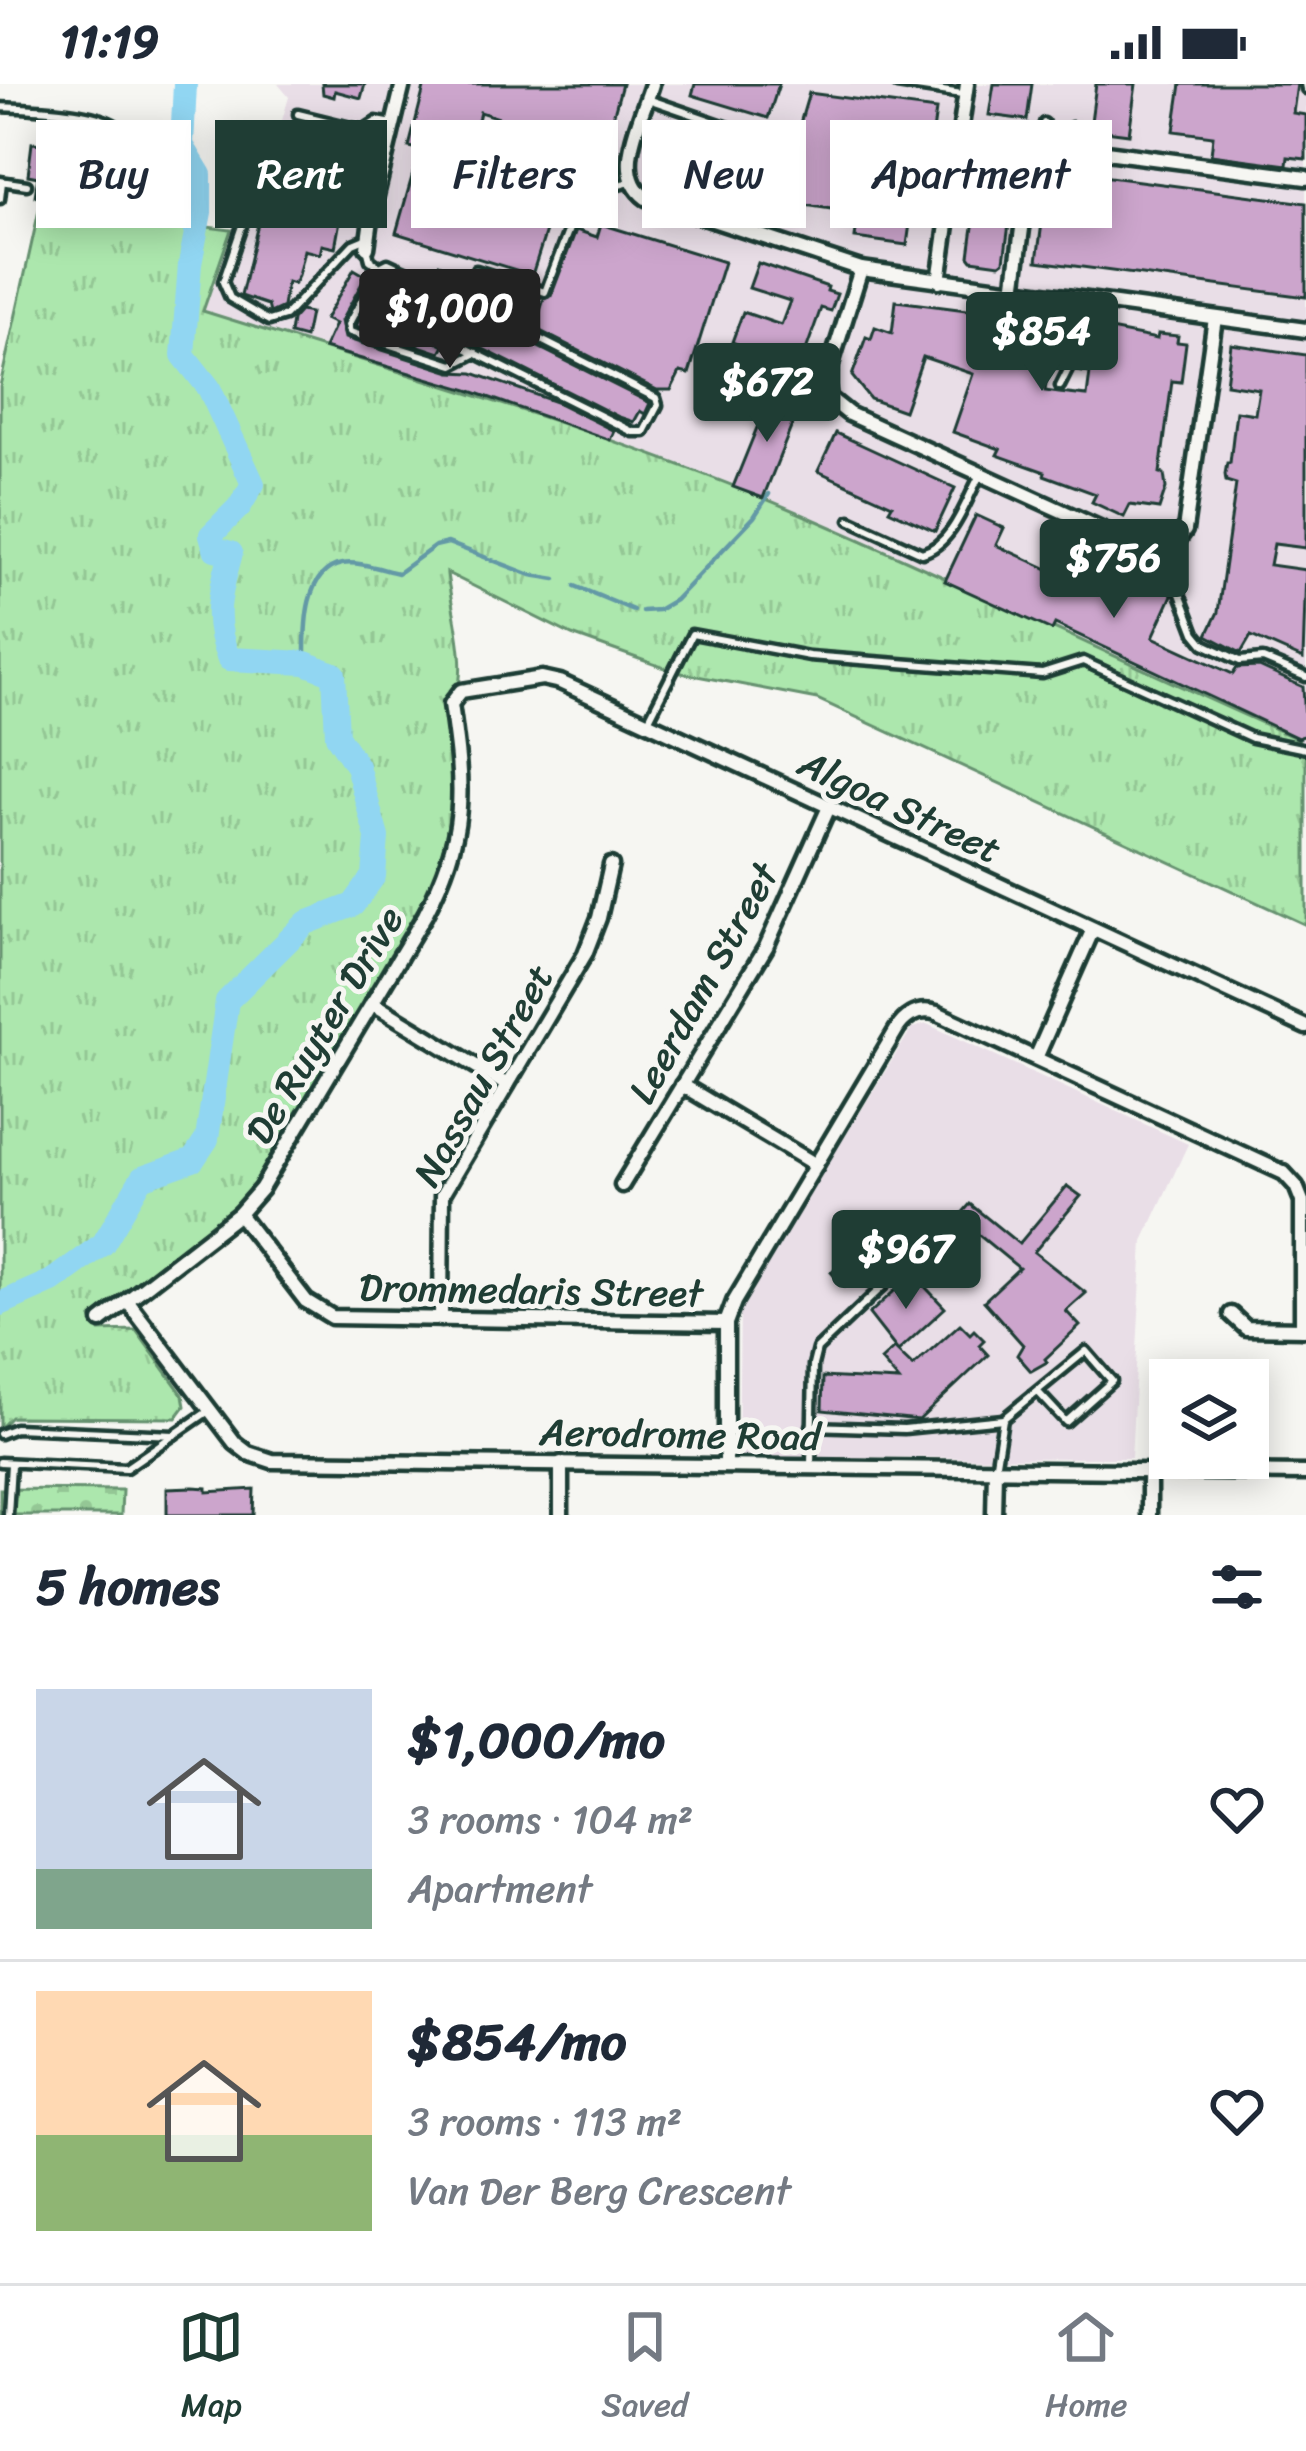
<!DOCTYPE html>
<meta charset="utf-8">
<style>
body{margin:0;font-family:Sriracha,sans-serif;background:#f2f2f3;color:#1f2937;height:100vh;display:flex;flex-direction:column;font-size:45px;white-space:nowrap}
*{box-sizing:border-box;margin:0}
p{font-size:39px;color:#747a83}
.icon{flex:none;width:66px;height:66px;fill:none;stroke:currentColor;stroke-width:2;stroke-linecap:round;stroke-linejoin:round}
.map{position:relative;height:1431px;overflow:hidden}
.details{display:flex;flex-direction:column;background:#fff;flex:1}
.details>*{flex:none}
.banner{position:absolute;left:36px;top:36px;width:1236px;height:108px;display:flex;gap:24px}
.buttons{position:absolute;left:1149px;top:1275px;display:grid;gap:24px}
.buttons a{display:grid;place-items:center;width:120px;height:120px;border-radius:0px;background:#fff;box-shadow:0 6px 30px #0003;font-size:60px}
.price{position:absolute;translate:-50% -102px;padding:0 27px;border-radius:12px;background:#1f3d34;color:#fff;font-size:39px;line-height:78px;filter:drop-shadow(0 3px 6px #0008)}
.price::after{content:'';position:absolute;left:50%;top:72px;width:36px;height:27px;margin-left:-18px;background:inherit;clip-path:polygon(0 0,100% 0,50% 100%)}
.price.on{background:#222;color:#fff}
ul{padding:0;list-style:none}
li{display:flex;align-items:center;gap:36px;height:300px;padding:0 36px}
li+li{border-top:3px solid #e0e1e3}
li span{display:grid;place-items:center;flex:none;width:336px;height:240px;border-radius:0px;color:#555}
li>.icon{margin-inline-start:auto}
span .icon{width:144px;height:144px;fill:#fffc;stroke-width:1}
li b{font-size:51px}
h2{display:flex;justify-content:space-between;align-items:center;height:144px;padding:0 36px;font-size:51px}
.tag{padding:0 42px;border-radius:0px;background:#fff;box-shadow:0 6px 30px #0003;font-size:42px;line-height:108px}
.tag.on{background:#1f3d34;color:#fff}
.status{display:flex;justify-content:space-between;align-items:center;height:84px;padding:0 60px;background:#fff;direction:ltr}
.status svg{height:33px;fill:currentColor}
.dock{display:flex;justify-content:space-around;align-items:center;height:168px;border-top:3px solid #e0e1e3;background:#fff;font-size:33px;color:#747a83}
.dock a{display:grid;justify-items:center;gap:6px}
.dock .on{color:#1f3d34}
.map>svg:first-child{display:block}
.built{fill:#e9dee7}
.grass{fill:url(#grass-tufts);stroke:#669270;stroke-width:3}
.cemetery{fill:url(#cemetery-stones);stroke:#669270;stroke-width:3}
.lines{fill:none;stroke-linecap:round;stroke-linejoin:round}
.stream{stroke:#6399a6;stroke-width:4.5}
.river{stroke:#91d6f2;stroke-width:24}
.building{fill:#cca5cc;stroke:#1f3d34;stroke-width:3;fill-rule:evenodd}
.lane-casing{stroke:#1f3d34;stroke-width:15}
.street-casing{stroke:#1f3d34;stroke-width:21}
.lane{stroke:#f6f6f2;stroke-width:6}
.street{stroke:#f6f6f2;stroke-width:12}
.labels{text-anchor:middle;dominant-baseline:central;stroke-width:10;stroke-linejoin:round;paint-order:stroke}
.street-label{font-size:39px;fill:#1f3d34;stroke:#f6f6f2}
</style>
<div class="status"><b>11:19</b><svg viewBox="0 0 49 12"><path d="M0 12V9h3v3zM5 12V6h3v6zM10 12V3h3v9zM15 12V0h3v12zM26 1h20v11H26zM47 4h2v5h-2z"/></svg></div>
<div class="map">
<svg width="1306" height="1431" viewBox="0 0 1306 1431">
<defs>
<pattern id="grass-tufts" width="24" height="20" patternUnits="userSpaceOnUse" patternTransform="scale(3)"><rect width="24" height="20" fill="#ace7ad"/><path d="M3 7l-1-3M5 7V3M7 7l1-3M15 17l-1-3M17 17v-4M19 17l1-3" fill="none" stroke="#94c795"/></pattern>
<pattern id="cemetery-stones" width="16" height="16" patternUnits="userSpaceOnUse" patternTransform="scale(3)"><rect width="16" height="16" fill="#ace7ad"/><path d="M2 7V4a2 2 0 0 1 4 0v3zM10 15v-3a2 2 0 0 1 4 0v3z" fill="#94c795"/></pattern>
</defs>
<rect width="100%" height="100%" fill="#f6f6f2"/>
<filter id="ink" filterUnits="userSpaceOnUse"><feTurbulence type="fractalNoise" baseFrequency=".00833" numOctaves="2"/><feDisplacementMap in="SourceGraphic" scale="24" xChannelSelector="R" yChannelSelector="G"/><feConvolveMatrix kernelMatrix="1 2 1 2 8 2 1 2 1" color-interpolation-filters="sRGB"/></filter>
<g filter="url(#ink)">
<!-- built -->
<g class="built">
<path d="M278,0H1306V668L1298,655L1108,572L799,429L663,375L467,307L202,227L242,117L264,97L289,13Z"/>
<path d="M927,940L1188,1060L1143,1157L1131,1374L738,1373L740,1223L912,944Z"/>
</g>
<!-- grass -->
<path class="grass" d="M40,122L231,146L203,227C404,290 606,346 799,429C967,501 1131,582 1298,655L1306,668V841L817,615L676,588L572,551L447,489C450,522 478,605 444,623C455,690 456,748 426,811L246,1113L91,1234L100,1247L136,1246L183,1311L185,1322L176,1334L11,1333L0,1344V302Z"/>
<!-- cemetery -->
<path class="cemetery" d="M0,1405L122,1406L121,1431H0Z"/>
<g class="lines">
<!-- stream -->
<g class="stream">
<path d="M575,502L633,526"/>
<path d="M642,527L658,526L675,516L754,433L769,410"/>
<path d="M305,579C305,549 302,487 342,480C359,477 380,485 398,489L435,462L448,459L531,491L556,495"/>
</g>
<!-- river -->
<path class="river" d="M0,1220L52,1197L103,1160L142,1094L193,1076L207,1055L227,917L306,839L353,821L374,792L377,753L357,682L337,652L334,590L305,579L229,575C211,534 220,510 231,469L215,465L211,451L240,422L253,400L209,304L183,271L190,180L200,128V91L182,61L185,0"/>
</g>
<!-- building -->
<g class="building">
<path d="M322,0H365L361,14L335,7L334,13L323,10Z"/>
<path d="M425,0H622L598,88L567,78L565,84L497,63L505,36L480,28L472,61L498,68L493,83L560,103L532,191L396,149L420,65L409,63ZM434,66L470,74L466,85L475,88L469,107L427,97Z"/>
<path d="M695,0H779L768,34L692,11Z"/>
<path d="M994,0H1032L1027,36L989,31Z"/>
<path d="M1096,0H1136L1129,50L1090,45Z"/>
<path d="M1181,0H1297L1293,29L1306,31V75L1288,73L1287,81L1211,71L1213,52L1174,47Z"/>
<path d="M809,9L936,26L931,62L921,61L907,161L855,154L858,129L798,120L796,128L786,126L787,119L777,117Z"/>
<path d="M664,37L728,58L721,81L690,73L689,77L679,74L678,79L655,72L656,56Z"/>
<path d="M313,41L378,60L373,79L358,76L354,94L348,93L335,164L322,161L320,170L304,166L298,192L294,200L287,198L283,223L270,229L268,221L241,212L261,127L279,131L288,95L271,91L282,43L311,49Z"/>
<path d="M94,52L106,54L104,67L112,68L109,85L63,82L60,104L82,107L80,118L35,112L38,93L28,91L32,59L92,65Z"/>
<path d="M986,75L1017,82L1004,177L1000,180L972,176L969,172L982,77Z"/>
<path d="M1049,85L1306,119V213L1037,177Z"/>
<path d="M601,140L724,178L689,290L680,288L671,306H657L433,193L439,180L539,230L544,215L551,212L576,146L597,153Z"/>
<path d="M758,179L828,203L827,207L837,210L831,227L821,224L799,286L732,258L743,228L781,241L790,217L749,204Z"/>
<path d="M354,185L366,192L341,237L345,254L451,288L473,289L556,318L614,347L610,356L468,306L324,264L335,240L325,235Z"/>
<path d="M389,188L650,319L645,330L640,327L634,338L619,333L405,226L381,211Z"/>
<path d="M896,217L1069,239L1062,282L1060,285L1048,283L1045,307L1059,309L1087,312L1090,289L1076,287L1084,241L1157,255L1158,250L1178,252L1177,258L1186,259L1181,298L1172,297L1160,389L1164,390L1166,404L1159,425L1130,421L1124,433L1092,418L1096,410L1044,391L1045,388L997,371L1000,365L953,348L973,290L923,273L904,327L870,315L852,292L866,253L871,255L875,243L892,249Z"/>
<path d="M366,223L384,235L377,249L356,242Z"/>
<path d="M300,227L310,229L305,254L290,250L292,236Z"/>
<path d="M398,239L444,262L440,269L398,255L399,251L394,248Z"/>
<path d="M1231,260L1306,271V464L1274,460L1270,481L1306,486L1303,575L1251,552L1241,569L1207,551L1218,528L1236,400L1226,397L1225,390L1227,379H1230L1236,327L1255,330L1259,305L1226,300Z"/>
<path d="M788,308L801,313L798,326L763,414L733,403L769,314L784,318Z"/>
<path d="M836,349L955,404L935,447L889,426L892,421L818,387Z"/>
<path d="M976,431L1004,444L996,461L1048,485L1062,455L1090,468L1086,478L1105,488L1142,504L1147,494L1170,505L1172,511L1153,553L1233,590L1237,584L1259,583L1303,603L1306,651L1298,654L1055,540L1052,546L945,497Z"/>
<path d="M1067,1102L1081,1112L1034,1168L1086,1209L1066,1227L1080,1242L1045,1275L1047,1278L1031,1287L1017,1271L1023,1261L984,1217L1019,1184L958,1134L970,1120L1019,1160Z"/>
<path d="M868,1154L882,1170L844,1203L831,1188Z"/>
<path d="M913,1190L945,1224L898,1267L869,1230Z"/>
<path d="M960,1240L970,1250L974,1246L984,1256L979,1261L988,1271L919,1336L822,1326L823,1293L899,1297L881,1276L894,1264L913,1282Z"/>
<path d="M193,1403L207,1404V1408L254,1405L253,1431H167V1404Z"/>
</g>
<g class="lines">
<!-- lane casing -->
<g class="lane-casing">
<g id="lane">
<path d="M897,0L962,10"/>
<path d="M1305,0L1306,5"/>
<path d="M648,15L741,47L715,137"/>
<path d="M0,23C27,25 115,25 126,52C130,62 127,79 128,90L115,106L97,107"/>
<path d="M298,30L363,46L377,37L393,40"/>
<path d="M1042,56L1044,39"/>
<path d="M1069,63L1072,43"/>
<path d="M504,75L598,104"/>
<path d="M683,90L726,104"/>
<path d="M0,97L27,101"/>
<path d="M0,115L2,98"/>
<path d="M268,118L255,120L247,127L223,198L230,214L269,237L285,232L353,160L365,155"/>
<path d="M380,183L348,241L350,248L453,281L476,269"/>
<path d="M476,186L545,208L580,116L589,109L630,98"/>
<path d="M363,213L633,348H644L658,321L656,314L403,186L388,179L380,183L370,176L367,164"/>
<path d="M1060,302L1069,284L1080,216"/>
<path d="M850,436L922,469C953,460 965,419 979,393"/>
<path d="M1164,468L1195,549L1204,560L1240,577L1263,575L1306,593"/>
<path d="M648,637L692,550L809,572L1042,590L1083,577L1252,654L1306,665"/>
<path d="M811,1342L904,1345L1003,1335L1086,1267L1112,1297L1066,1338L1038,1308"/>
<path d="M0,1350L15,1344L174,1351"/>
<path d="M0,1378L126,1384L210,1326"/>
<path d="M811,1381L813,1281L817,1265L903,1183"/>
<path d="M995,1385L1003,1335"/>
<path d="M8,1431L11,1380"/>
</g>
</g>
<!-- street casing -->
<g class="street-casing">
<g id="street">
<path d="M652,0C642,34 611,89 646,114L861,185L1306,246"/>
<path d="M960,49L1306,94"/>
<path d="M367,164L372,128L403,0"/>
<path d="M861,185L826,296L829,314L849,330L1154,469L1172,464L1185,446L1215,234"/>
<path d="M939,197L967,0"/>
<path d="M1014,207L1033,59"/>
<path d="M372,919L507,1001"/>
<path d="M1036,974L1093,845"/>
<path d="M682,1001L816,1081"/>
<path d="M622,1101L766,863L829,723"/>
<path d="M239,1130L306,1217L332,1233L726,1239"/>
<path d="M128,1218L235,1359L248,1369L272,1377L1306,1389"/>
<path d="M1231,1230L1246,1244L1305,1245"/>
<path d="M441,1235L442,1111L585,870L599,834L611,781"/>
<path d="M101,1237L239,1130L261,1105L425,831C467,749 464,709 451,620L461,607L542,594L560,598L1306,943"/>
<path d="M726,1380V1239L734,1218L897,945C907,930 920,924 937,929L1284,1089L1296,1102L1302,1117V1245"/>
<path d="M1149,1387V1431"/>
<path d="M561,1431V1379"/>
<path d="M994,1431L995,1385"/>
</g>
</g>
<!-- lane -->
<use href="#lane" class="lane"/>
<!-- street -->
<use href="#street" class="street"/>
</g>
</g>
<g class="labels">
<!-- street labels -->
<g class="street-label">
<text transform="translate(900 722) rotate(25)">Algoa Street</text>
<text transform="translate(703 899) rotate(-61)">Leerdam Street</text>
<text transform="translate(324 941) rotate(-59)">De Ruyter Drive</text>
<text transform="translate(483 991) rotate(-61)">Nassau Street</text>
<text transform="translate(531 1206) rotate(1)">Drommedaris Street</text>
<text transform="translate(680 1350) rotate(1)">Aerodrome Road</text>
</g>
</g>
</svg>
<div class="buttons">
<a><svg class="icon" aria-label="layers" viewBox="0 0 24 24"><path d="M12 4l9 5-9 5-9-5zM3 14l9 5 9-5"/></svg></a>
</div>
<b class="price on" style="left:450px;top:287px">$1,000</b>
<b class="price" style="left:1042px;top:310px">$854</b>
<b class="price" style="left:767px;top:361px">$672</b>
<b class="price" style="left:1114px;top:537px">$756</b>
<b class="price" style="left:906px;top:1228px">$967</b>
<div class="banner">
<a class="tag">Buy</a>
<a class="tag on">Rent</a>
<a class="tag">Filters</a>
<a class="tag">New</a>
<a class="tag">Apartment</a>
</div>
</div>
<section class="details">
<h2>5 homes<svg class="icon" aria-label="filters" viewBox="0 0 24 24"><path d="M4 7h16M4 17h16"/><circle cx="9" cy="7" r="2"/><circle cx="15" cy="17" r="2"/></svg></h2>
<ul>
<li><span style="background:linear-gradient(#c9d6e8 75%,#7fa58c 0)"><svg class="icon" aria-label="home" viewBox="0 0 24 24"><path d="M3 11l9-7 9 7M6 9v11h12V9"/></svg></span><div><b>$1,000/mo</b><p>3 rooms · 104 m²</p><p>Apartment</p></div><svg class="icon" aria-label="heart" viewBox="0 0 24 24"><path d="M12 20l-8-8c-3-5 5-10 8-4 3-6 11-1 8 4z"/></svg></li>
<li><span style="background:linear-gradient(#ffd9b3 60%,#8fb573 0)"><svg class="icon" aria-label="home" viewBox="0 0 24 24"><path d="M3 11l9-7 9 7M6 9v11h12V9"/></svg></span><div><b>$854/mo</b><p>3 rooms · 113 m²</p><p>Van Der Berg Crescent</p></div><svg class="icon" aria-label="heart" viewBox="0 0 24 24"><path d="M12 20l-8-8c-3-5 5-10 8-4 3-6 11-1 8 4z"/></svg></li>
</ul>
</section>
<nav class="dock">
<a class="on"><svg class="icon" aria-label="map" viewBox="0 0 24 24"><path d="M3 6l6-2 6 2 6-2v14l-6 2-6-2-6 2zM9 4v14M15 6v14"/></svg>Map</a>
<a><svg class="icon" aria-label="saved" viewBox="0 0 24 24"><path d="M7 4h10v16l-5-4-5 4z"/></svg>Saved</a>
<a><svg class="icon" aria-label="home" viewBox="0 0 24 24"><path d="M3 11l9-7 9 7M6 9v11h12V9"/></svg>Home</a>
</nav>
